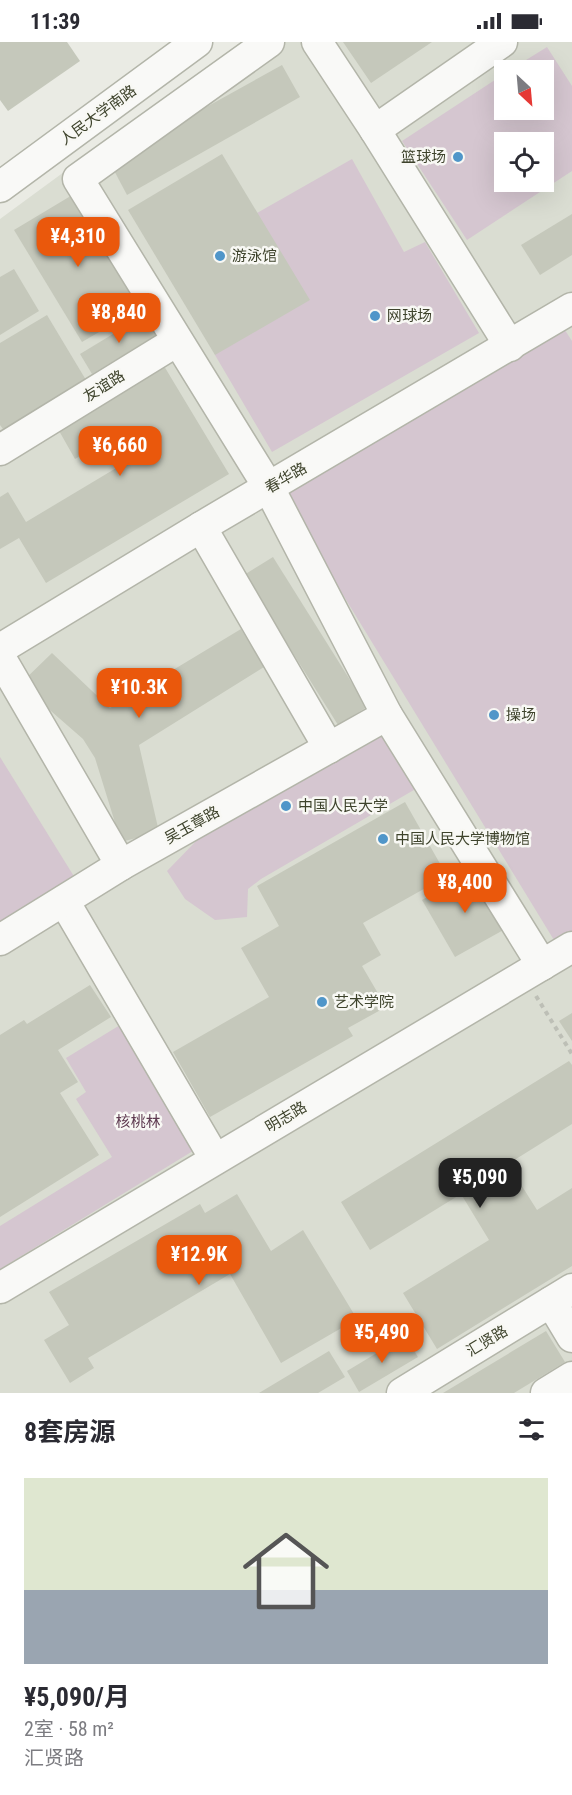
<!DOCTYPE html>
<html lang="zh">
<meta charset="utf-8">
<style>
body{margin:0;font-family:"Roboto Condensed","Noto Sans SC",sans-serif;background:#f2f2f3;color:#2b2b33;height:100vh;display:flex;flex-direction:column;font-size:22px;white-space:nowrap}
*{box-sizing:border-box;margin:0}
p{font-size:20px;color:#7c7c81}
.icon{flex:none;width:33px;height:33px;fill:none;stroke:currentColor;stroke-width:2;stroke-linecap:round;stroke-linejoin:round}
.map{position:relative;height:1351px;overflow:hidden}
.drawer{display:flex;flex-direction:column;background:#fff;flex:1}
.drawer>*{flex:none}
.needle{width:39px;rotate:154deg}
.controls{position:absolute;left:494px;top:18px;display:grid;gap:12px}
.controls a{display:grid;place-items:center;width:60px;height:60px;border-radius:0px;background:#fff;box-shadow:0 6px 24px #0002;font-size:30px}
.price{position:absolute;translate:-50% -51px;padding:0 14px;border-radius:12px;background:#ea580c;color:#fff;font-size:20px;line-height:39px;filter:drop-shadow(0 2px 3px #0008)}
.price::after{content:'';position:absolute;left:50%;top:36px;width:18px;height:14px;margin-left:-9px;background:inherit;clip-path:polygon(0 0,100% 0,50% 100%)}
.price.on{background:#222;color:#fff}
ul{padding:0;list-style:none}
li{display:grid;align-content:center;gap:12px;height:318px;padding:0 24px}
li span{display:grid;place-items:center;height:186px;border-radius:0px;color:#555}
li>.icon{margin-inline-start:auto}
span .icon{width:108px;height:108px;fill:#fffc;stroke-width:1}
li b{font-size:26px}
h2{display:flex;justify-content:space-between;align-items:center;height:72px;padding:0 24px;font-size:26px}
.status{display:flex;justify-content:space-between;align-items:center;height:42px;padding:0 30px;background:#fff;direction:ltr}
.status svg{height:16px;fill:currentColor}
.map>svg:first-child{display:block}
.built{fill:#daddd2;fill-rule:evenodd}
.green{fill:#d5c6d0;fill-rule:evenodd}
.building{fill:#c5c8bb}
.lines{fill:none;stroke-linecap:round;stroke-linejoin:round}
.minor-casing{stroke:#b3b5a9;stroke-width:33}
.path{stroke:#bdbfb6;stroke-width:4;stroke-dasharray:4.5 4.5;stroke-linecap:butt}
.minor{stroke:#f9f9f7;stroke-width:30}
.poi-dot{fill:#5096c9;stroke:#f8f8f4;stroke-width:2}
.labels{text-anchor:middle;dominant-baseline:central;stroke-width:5;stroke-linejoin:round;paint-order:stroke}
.street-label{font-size:15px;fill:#3e432c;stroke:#f8f8f4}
.poi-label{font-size:15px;fill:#3e432c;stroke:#f8f8f4;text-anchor:start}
.park-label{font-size:15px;fill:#5e3a50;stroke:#f8f8f4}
</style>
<div class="status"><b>11:39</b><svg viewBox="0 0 49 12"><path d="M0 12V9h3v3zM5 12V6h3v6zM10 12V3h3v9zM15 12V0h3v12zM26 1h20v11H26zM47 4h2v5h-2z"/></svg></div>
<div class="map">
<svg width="572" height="1351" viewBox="0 0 572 1351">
<rect width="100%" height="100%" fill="#eaebe4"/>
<!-- built -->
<path class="built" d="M241,0H572V1351H0V177ZM504,28H543V68H504ZM504,100H543V140H504Z"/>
<!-- green -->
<g class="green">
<path d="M547,5L572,44V129L467,198L402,99L504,32V68H543V28H510ZM504,100H543V140H504Z"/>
<path d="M352,117L404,210L425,200L479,291L272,410L215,313L257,171Z"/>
<path d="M561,282L572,299V894L557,903L282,453Z"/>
<path d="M381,684L419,745L261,837L248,847L247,875L215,878L185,857L167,829L201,794Z"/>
<path d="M0,715L75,836L0,882Z"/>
<path d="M125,980L201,1104L0,1227V1184L112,1115L76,1057L86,1050L66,1016Z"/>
</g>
<!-- building -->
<g class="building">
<path d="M0,0H67L80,19L8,69L0,58Z"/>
<path d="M343,0H432L371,41Z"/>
<path d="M282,23L300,55L127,153L109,119Z"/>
<path d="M222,112L310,258L215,313L128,168Z"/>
<path d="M74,152L142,265L82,300L14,188Z"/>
<path d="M572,172V213L540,233L521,203Z"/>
<path d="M14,227L39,269L0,293V235Z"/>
<path d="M146,272L158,292L92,332L80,312Z"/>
<path d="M47,273L86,338L3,387L0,383V301Z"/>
<path d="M164,324L229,432L46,541L19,496L0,507V455L8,450L26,480L143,410L128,385L75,417L58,387Z"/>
<path d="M273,515L367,665L338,683L244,533Z"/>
<path d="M241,587L264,625L139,703L159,790L121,800L95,716L83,697L20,642L52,611L110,666Z"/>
<path d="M405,760L447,834L363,881L381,913L362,924L386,965L348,986L353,994L210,1075L173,1010L269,955L241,906L279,884L257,844Z"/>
<path d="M474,828L507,886L455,915L422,858Z"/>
<path d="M90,943L111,975L58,1008L78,1040L60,1051L99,1113L0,1175V993L24,978L27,982Z"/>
<path d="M572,971V999L559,979Z"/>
<path d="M569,1019L572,1023V1082L508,1122L537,1168L572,1146V1224L437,1307L403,1251L489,1198L461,1152L370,1208L341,1160Z"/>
<path d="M237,1152L271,1209L303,1188L357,1277L281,1321L230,1232L88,1316L94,1326L70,1341L44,1298L69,1283L49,1250L200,1162L205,1171Z"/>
<path d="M546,1289L565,1320L514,1351H443Z"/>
<path d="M405,1294L418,1315L359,1350L347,1329Z"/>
<path d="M329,1309L345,1335L318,1351H259Z"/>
</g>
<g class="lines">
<!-- minor casing -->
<g class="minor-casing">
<g id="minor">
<path d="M269,0L78,137L269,446L387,673L542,923"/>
<path d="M317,0L375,88L510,304"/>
<path d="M375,88L502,0"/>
<path d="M0,145L197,0"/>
<path d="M0,408L177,299"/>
<path d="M201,485L329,706"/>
<path d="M0,607L201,485L572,266"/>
<path d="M0,615L121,823"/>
<path d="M64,859L215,1117"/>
<path d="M0,898L121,823L387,673"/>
<path d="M0,1246L572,905"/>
<path d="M551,1260L572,1295"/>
<path d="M402,1351L572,1247"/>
<path d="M546,1351L572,1335"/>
</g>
</g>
<!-- path -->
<path class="path" d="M536,954L572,1012"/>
<!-- minor -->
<use href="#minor" class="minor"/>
</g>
<!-- markers -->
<g class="poi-dot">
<circle cx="458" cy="115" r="6"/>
<circle cx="220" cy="214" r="6"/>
<circle cx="375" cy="274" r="6"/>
<circle cx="494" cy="673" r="6"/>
<circle cx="286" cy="764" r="6"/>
<circle cx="383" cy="797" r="6"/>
<circle cx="322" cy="960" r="6"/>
</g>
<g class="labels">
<!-- street labels -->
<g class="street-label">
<text transform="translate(98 73) rotate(-36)">人民大学南路</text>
<text transform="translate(104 344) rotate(-32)">友谊路</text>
<text transform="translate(286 436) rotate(-30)">春华路</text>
<text transform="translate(192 783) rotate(-29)">吴玉章路</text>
<text transform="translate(286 1075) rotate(-31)">明志路</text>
<text transform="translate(487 1299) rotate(-31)">汇贤路</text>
</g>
<!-- poi labels -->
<g class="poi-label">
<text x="446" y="115" text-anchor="end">篮球场</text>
<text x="232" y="214">游泳馆</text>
<text x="387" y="274">网球场</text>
<text x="506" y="673">操场</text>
<text x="298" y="764">中国人民大学</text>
<text x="395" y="797">中国人民大学博物馆</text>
<text x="334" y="960">艺术学院</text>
</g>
<!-- park labels -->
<g class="park-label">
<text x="138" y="1080">核桃林</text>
</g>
</g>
</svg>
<div class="controls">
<a><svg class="needle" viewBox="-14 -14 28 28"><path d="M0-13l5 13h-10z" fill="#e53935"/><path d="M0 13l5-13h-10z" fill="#7c7c81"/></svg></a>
<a><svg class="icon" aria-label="locate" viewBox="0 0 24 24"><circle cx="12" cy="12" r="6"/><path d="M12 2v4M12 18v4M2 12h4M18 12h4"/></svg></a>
</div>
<b class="price" style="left:78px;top:226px">¥4,310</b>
<b class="price" style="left:119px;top:302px">¥8,840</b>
<b class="price" style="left:120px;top:435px">¥6,660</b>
<b class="price" style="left:139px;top:677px">¥10.3K</b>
<b class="price" style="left:465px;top:872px">¥8,400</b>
<b class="price on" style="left:480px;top:1167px">¥5,090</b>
<b class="price" style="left:199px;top:1244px">¥12.9K</b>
<b class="price" style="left:382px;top:1322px">¥5,490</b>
</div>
<section class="drawer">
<h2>8套房源<svg class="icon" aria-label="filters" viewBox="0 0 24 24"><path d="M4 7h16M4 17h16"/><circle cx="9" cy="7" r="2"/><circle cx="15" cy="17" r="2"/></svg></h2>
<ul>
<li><span style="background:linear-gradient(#dfe7d0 60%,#9aa5b1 0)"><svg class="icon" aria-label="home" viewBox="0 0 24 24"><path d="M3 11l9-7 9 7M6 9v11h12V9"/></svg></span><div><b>¥5,090/月</b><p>2室 · 58 m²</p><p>汇贤路</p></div></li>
</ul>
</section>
